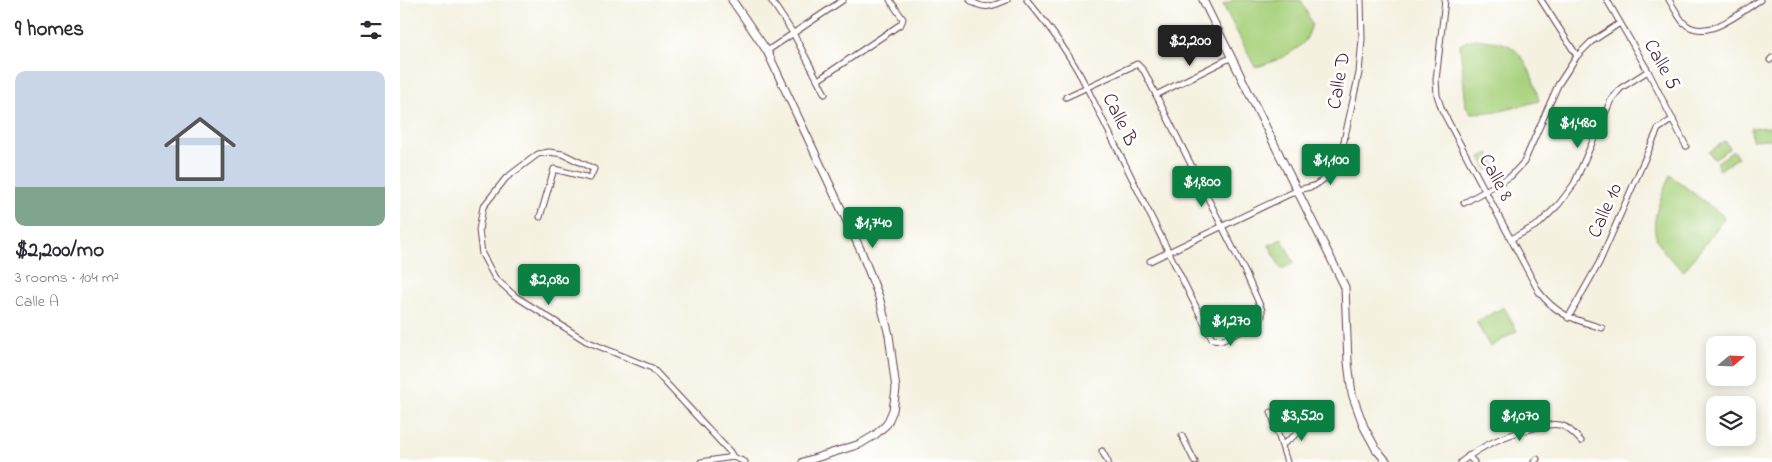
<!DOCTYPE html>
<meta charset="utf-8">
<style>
body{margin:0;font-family:"Indie Flower",sans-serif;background:#f2f2f3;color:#2b2b33;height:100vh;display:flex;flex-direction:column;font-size:19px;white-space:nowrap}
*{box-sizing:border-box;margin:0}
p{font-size:16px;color:#7c7c81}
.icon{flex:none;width:28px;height:28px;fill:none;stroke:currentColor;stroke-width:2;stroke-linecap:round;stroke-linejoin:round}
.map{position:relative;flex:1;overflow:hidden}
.panel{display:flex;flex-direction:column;background:#fff;width:400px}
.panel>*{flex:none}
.needle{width:32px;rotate:71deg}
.buttons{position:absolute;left:1306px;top:336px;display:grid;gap:10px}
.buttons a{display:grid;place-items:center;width:50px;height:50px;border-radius:10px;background:#fff;box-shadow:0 2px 12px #0003;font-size:25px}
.price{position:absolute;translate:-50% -42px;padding:0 11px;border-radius:5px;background:#0b8043;color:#fff;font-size:16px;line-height:32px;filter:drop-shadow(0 1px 2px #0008)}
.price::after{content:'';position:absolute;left:50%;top:30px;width:15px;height:11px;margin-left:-8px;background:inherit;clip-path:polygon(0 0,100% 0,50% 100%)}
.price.active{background:#222;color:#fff}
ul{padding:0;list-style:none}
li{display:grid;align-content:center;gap:10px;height:265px;padding:0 15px}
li+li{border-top:1px solid #e1e1e2}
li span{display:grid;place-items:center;height:155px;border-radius:10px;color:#555}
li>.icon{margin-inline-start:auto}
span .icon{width:90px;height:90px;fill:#fffc;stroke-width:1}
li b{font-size:21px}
h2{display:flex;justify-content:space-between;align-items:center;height:60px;padding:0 15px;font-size:21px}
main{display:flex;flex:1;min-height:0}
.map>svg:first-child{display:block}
.green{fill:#a9d27d;stroke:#7a7854}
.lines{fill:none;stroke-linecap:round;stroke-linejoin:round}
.street-casing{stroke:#643e46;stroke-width:7}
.secondary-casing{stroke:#643e46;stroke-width:9}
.street{stroke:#fff;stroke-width:5}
.secondary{stroke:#fff;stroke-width:7}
.labels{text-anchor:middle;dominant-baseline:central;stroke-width:5;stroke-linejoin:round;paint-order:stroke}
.street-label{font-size:20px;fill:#4a1f2b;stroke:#fff}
</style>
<main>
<section class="panel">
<h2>9 homes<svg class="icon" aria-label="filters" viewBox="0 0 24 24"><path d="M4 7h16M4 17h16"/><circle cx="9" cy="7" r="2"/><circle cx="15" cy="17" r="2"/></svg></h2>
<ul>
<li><span style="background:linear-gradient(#c9d6e8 75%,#7fa58c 0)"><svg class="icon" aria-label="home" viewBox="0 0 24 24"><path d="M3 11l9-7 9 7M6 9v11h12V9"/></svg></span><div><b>$2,200/mo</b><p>3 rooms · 104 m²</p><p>Calle A</p></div></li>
</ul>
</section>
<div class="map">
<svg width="1372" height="462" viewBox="0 0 1372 462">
<rect width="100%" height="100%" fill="#fff"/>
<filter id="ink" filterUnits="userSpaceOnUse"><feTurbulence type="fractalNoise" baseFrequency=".02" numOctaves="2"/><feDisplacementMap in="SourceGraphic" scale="10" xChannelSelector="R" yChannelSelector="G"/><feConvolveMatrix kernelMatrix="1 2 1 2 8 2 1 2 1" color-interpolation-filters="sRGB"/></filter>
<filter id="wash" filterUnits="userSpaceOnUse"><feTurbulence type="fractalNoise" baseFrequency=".0096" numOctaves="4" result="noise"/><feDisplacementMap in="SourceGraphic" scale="20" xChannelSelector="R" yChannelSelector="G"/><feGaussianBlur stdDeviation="1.12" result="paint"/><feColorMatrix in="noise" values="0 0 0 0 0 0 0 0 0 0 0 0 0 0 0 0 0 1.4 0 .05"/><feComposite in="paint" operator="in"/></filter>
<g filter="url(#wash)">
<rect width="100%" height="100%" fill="#f4f1e0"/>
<!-- green -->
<g class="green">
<path d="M833,0H901L912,24C910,29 909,35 906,39C900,51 868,65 855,67L823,5Z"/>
<path d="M1075,39C1086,41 1101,41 1110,46C1128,58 1134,81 1139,101L1101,111L1071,113L1066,106L1060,45L1067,41Z"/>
<path d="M1372,127V139L1352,140L1351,128Z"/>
<path d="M1325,141L1330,148L1314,159L1309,152Z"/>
<path d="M1333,151L1338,157L1320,170L1316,163Z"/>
<path d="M1089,153L1096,167L1087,171L1080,157Z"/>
<path d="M1270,175L1322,215L1324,219L1284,271C1242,237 1252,221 1270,175Z"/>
<path d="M882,239L894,263L881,269L869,245Z"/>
<path d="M1104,307L1117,331L1090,347L1076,322Z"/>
</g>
</g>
<g filter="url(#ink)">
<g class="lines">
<!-- street casing -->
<g class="street-casing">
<g id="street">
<path d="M371,0L393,33L425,94"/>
<path d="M570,0C584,11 593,6 607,0"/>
<path d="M627,0C650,27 671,56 687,88L812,339L823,340L854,325L862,317V310L846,274L744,71L737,64L666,97"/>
<path d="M1045,0L1036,80L1037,95L1042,110L1139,292C1158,316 1173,319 1202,328"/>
<path d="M1141,0L1177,56"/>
<path d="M1207,0L1248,71L1286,146"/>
<path d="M1269,0C1274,7 1278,17 1284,23C1306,43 1341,12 1360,0"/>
<path d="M367,51L443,0"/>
<path d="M1370,60L1372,58"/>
<path d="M418,80L501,24L503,19L490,0"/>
<path d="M756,95L832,57"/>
<path d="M1064,203L1111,176L1124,162L1158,85L1177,56L1191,42L1220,23"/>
<path d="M140,217L154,169L190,178L194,169L163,154L149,152L138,154L106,178L83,207L79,230L82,254L95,278L115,296L186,341L252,368L330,452L333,457"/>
<path d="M1111,239L1139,224L1159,204L1174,184L1211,100L1221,88L1248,71"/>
<path d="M750,261L898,190L914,186L933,173L940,159L959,73L962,39L961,0"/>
<path d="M1168,318L1199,263L1258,129L1273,119"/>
<path d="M871,412L887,462"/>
<path d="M782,436L795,462"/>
<path d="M882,445L910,424"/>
<path d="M702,451L708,462"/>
<path d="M1068,456L1074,462"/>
<path d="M301,462L333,457L345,462"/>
<path d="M1061,462C1084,444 1106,435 1134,428C1142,426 1152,423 1160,425C1169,427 1175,435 1181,441"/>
<path d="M1134,462L1137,459"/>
</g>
</g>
<!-- secondary casing -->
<g class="secondary-casing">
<g id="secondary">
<path d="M332,0L367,51L461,251L479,297L489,335L496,389L493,410L487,424L475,435L460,444L403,462"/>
<path d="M803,0L945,287L948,362L952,394L964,427L976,449L987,462"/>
</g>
</g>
<!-- street -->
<use href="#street" class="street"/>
<!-- secondary -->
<use href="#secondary" class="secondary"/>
</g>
</g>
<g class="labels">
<!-- street labels -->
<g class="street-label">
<text transform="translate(1261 65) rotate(61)">Calle 5</text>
<text transform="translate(940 81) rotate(-80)">Calle D</text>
<text transform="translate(719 120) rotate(64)">Calle B</text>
<text transform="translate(1095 178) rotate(62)">Calle 8</text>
<text transform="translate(1206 211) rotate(-66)">Calle 10</text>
</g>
</g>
</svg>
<div class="buttons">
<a><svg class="needle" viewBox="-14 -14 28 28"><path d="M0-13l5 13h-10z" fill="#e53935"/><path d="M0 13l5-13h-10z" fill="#7c7c81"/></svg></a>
<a><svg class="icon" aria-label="layers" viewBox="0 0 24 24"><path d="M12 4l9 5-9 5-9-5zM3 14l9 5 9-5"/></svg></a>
</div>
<b class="price active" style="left:790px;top:67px">$2,200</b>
<b class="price" style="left:1178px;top:149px">$1,480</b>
<b class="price" style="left:931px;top:186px">$1,100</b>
<b class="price" style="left:802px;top:208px">$1,800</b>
<b class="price" style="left:473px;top:249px">$1,740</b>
<b class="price" style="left:149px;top:306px">$2,080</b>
<b class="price" style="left:831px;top:347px">$1,270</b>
<b class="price" style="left:902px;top:442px">$3,520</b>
<b class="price" style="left:1120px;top:442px">$1,070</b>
</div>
</main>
